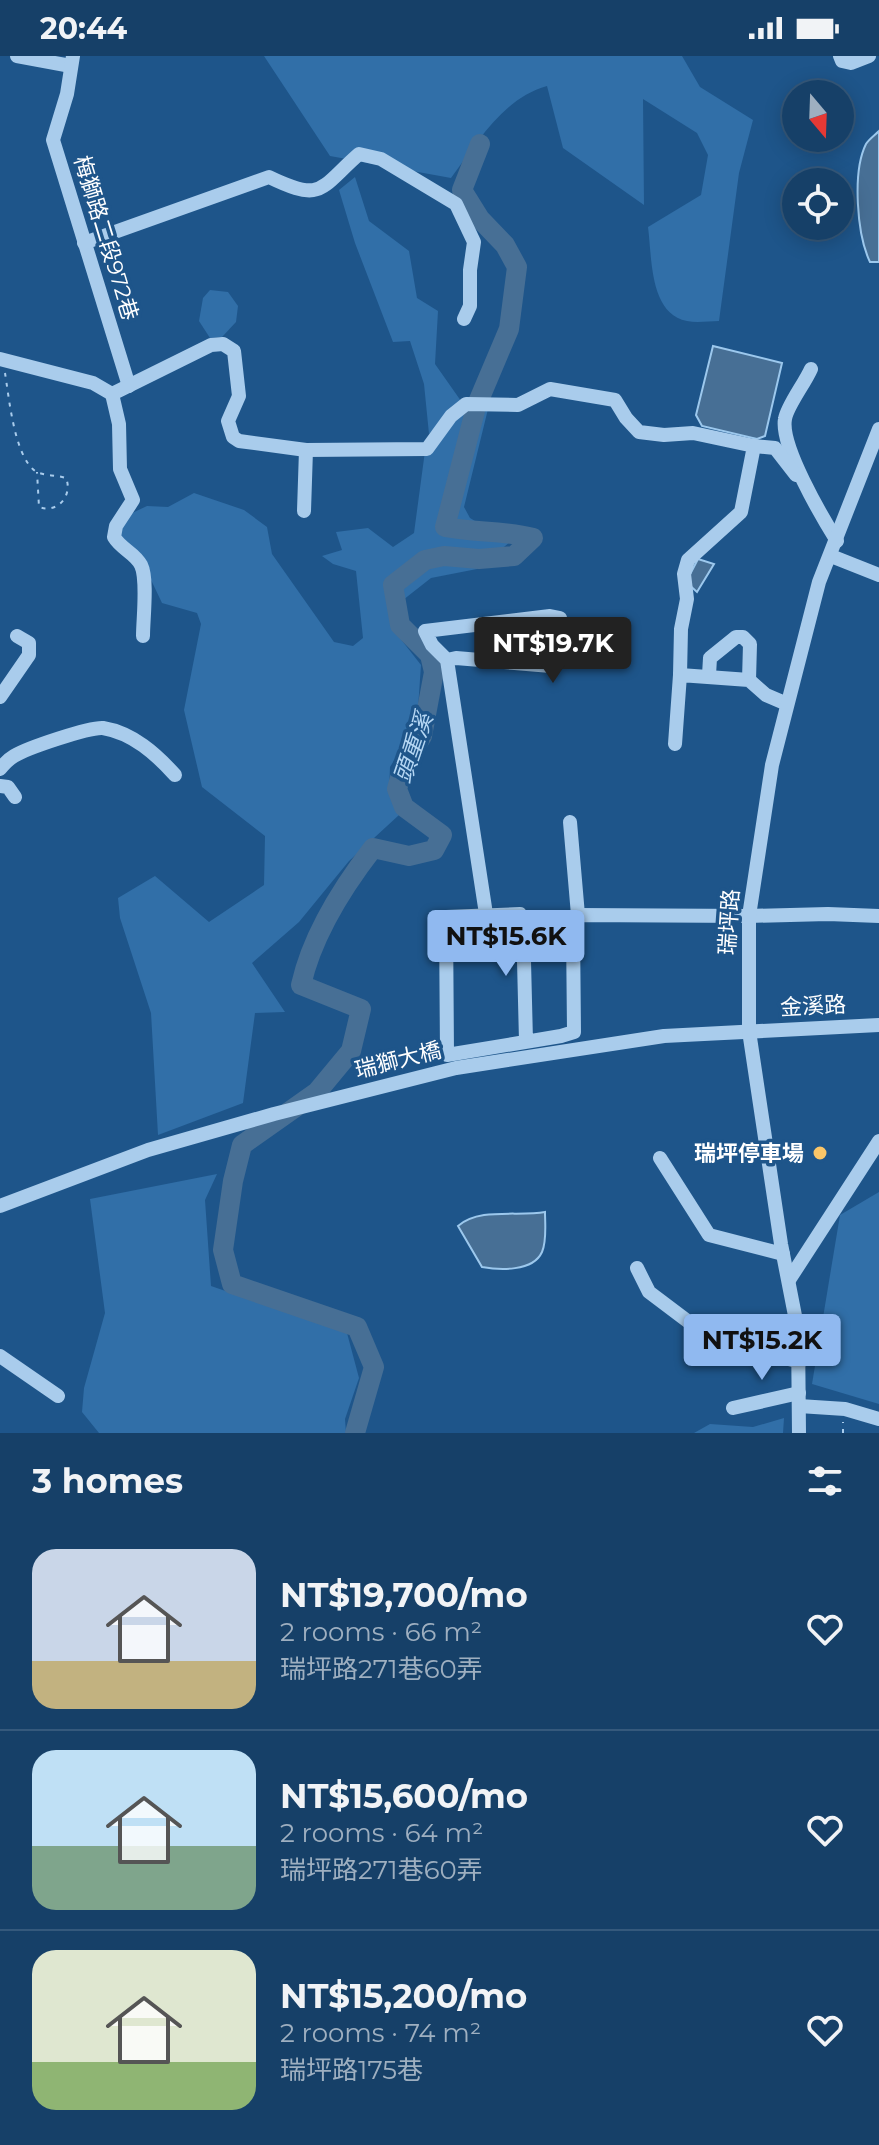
<!DOCTYPE html>
<meta charset="utf-8">
<style>
body{margin:0;font-family:Montserrat,"Noto Sans TC",sans-serif;background:#1f476e;color:#f1f3f6;height:100vh;display:flex;flex-direction:column;font-size:30px;white-space:nowrap}
*{box-sizing:border-box;margin:0}
p{font-size:26px;color:#9eafc0}
.icon{flex:none;width:44px;height:44px;fill:none;stroke:currentColor;stroke-width:2;stroke-linecap:round;stroke-linejoin:round}
.map{position:relative;height:1377px;overflow:hidden}
.sheet{display:flex;flex-direction:column;background:#164068;flex:1}
.sheet>*{flex:none}
.needle{width:52px;rotate:161deg}
.tools{position:absolute;left:782px;top:24px;display:grid;gap:16px}
.tools a{display:grid;place-items:center;width:72px;height:72px;border-radius:50%;background:#164068;box-shadow:0 4px 20px #0003,0 0 0 2px #35597c;font-size:40px}
.price{position:absolute;translate:-50% -68px;padding:0 18px;border-radius:8px;background:#90b9f0;color:#111;font-size:26px;line-height:52px;filter:drop-shadow(0 2px 4px #0008)}
.price::after{content:'';position:absolute;left:50%;top:48px;width:24px;height:18px;margin-left:-12px;background:inherit;clip-path:polygon(0 0,100% 0,50% 100%)}
.price.active{background:#222;color:#fff}
ul{padding:0;list-style:none}
li{display:flex;align-items:center;gap:24px;height:200px;padding:0 32px}
li+li{border-top:2px solid #35597c}
li span{display:grid;place-items:center;flex:none;width:224px;height:160px;border-radius:24px;color:#555}
li>.icon{margin-inline-start:auto}
span .icon{width:96px;height:96px;fill:#fffc;stroke-width:1}
li b{font-size:34px}
h2{display:flex;justify-content:space-between;align-items:center;height:96px;padding:0 32px;font-size:34px}
.status{display:flex;justify-content:space-between;align-items:center;height:56px;padding:0 40px;background:#164068;direction:ltr}
.status svg{height:22px;fill:currentColor}
.map>svg:first-child{display:block}
.green{fill:#316fa8}
.water{fill:#476f95;stroke:#9cc8ed;stroke-width:2}
.lines{fill:none;stroke-linecap:round;stroke-linejoin:round}
.river{stroke:#476f95;stroke-width:20}
.path{stroke:#a9ccec;stroke-width:2;stroke-dasharray:4 6;stroke-linecap:butt}
.minor{stroke:#a9ccec;stroke-width:14}
.poi-dot{fill:#fbc668;stroke:#1e558a;stroke-width:3}
.labels{text-anchor:middle;dominant-baseline:central;stroke-width:7;stroke-linejoin:round;paint-order:stroke}
.street-label{font-size:22px;fill:#fff;stroke:#1e558a}
.poi-label{font-size:22px;font-weight:bold;fill:#fff;stroke:#1e558a;text-anchor:end}
.water-label{font-size:24px;font-style:italic;fill:#b4d6f3;stroke:#1e558a}
</style>
<div class="status"><b>20:44</b><svg viewBox="0 0 49 12"><path d="M0 12V9h3v3zM5 12V6h3v6zM10 12V3h3v9zM15 12V0h3v12zM26 1h20v11H26zM47 4h2v5h-2z"/></svg></div>
<div class="map">
<svg width="879" height="1377" viewBox="0 0 879 1377">
<rect width="100%" height="100%" fill="#1e558a"/>
<!-- green -->
<g class="green">
<path d="M264,0H682L700,31L753,64L739,117L719,265C709,265 697,267 687,265C649,258 652,200 648,171L701,139L708,99L697,77L643,43L644,149L563,92L547,30C502,43 478,86 451,122L330,100Z"/>
<path d="M355,121L369,165L409,195L417,242L438,255L435,308L461,345L429,378L424,328L410,285L393,286L355,187L339,134Z"/>
<path d="M210,234L228,236L238,250L236,266L222,281L210,282L199,265L203,242Z"/>
<path d="M489,349L464,451L470,462L510,486L477,513L431,522L389,555L396,577L421,609L417,667L390,711L389,737L399,759L349,805L299,866L252,907L285,956L255,957L243,1047L158,1079L151,957L120,862L118,842L155,820L209,866L264,829L265,780L202,731L184,654L201,568L197,557L162,547L143,507L119,479L128,459L147,450L168,451L194,437L244,454L267,471L272,498L334,586L353,590L363,582L356,515L333,508L322,500L342,494L336,476L368,472L393,491L414,477L425,395L461,359Z"/>
<path d="M217,1118L205,1144L211,1230L347,1277L359,1322L345,1363L346,1377H99L82,1356L84,1332L105,1257L90,1143Z"/>
<path d="M879,1136V1348L812,1328L840,1159Z"/>
<path d="M784,1362L783,1377H694L710,1368L753,1371Z"/>
</g>
<!-- water -->
<g class="water">
<path d="M879,75V206H870C857,179 852,116 866,88C869,83 875,79 879,75Z"/>
<path d="M713,290L782,307L765,380L757,383L702,370L696,359Z"/>
<path d="M698,503L714,508L697,536L686,526Z"/>
<path d="M545,1156C545,1168 547,1185 542,1196C533,1216 499,1214 482,1211L458,1170C480,1151 518,1161 545,1156Z"/>
</g>
<g class="lines">
<!-- river -->
<path class="river" d="M355,1377L374,1311L357,1271L232,1228L223,1194L233,1125L242,1089L317,1036L351,995L361,953L301,929C312,880 342,832 373,792L409,800L434,794L442,779L404,751L397,733L403,711L422,680L434,616L430,599L400,569L393,529L425,504L444,500L479,503L514,500L533,482C504,474 475,477 445,471L476,351L509,273L517,211L505,189L480,163L462,134L480,88"/>
<!-- path -->
<g class="path">
<path d="M5,317C9,341 14,399 35,415C43,420 57,419 66,422C73,439 58,458 39,451L37,416"/>
<path d="M843,1377V1366"/>
</g>
<!-- minor -->
<g class="minor">
<path d="M17,0L71,10"/>
<path d="M73,0L67,38L53,84L129,330"/>
<path d="M840,0L842,5L851,7L869,0"/>
<path d="M84,187L269,121C323,147 319,133 359,98L381,103L456,148L474,186L470,214V250L464,263"/>
<path d="M0,303L93,327L112,338L211,289L223,288L234,295L239,340L228,365L233,381L239,385L306,394L427,393L451,360L466,348L518,349L550,333L615,344L626,362L639,376L664,379L693,377L754,390L741,456L688,504L684,518L687,543L681,573L680,619"/>
<path d="M811,313C805,327 787,350 785,363C780,390 822,461 837,485"/>
<path d="M112,338L119,368L120,413L133,444L116,470L114,481C121,493 135,497 141,509C148,523 143,563 143,580"/>
<path d="M754,390L775,392L796,419"/>
<path d="M304,455L306,394"/>
<path d="M831,500L879,519"/>
<path d="M447,604L432,589L425,575L550,560L560,562L558,598L551,610L456,602L447,604L486,858"/>
<path d="M709,619L710,602L736,581H743L750,588L749,624"/>
<path d="M0,641L29,599V587L17,580"/>
<path d="M675,688L680,619L749,624L766,639L787,648"/>
<path d="M0,713C4,708 9,703 14,700C27,692 89,671 103,672C133,677 156,698 175,719"/>
<path d="M0,730L8,731L15,741"/>
<path d="M570,766L578,859"/>
<path d="M526,985L523,865L520,858L446,861L447,999L561,980L574,976L573,873L578,859L749,860L828,858L879,860"/>
<path d="M660,1102L709,1179L783,1198"/>
<path d="M0,1150L148,1094L274,1058L456,1012L664,980L879,969"/>
<path d="M637,1212L649,1236L710,1282L800,1306"/>
<path d="M789,1224L879,1085"/>
<path d="M0,1300L58,1340"/>
<path d="M799,1350L845,1353L879,1363"/>
<path d="M733,1352L799,1337"/>
<path d="M799,1377L798,1275L781,1188L749,975V860L772,709L819,526L879,373"/>
</g>
</g>
<!-- markers -->
<circle class="poi-dot" cx="820" cy="1097" r="8"/>
<g class="labels">
<!-- street labels -->
<g class="street-label">
<text transform="translate(106 182) rotate(73)">梅獅路二段972巷</text>
<text transform="translate(729 866) rotate(-86)">瑞坪路</text>
<text transform="translate(813 950) rotate(-3)">金溪路</text>
<text transform="translate(398 1004) rotate(-14)">瑞獅大橋</text>
</g>
<!-- poi labels -->
<g class="poi-label">
<text x="804" y="1097">瑞坪停車場</text>
</g>
<!-- water labels -->
<g class="water-label">
<text transform="translate(413 692) rotate(-71)">頭重溪</text>
</g>
</g>
</svg>
<div class="tools">
<a><svg class="needle" viewBox="-14 -14 28 28"><path d="M0-13l5 13h-10z" fill="#e53935"/><path d="M0 13l5-13h-10z" fill="#9eafc0"/></svg></a>
<a><svg class="icon" aria-label="locate" viewBox="0 0 24 24"><circle cx="12" cy="12" r="6"/><path d="M12 2v4M12 18v4M2 12h4M18 12h4"/></svg></a>
</div>
<b class="price active" style="left:553px;top:629px">NT$19.7K</b>
<b class="price" style="left:506px;top:922px">NT$15.6K</b>
<b class="price" style="left:762px;top:1326px">NT$15.2K</b>
</div>
<section class="sheet">
<h2>3 homes<svg class="icon" aria-label="filters" viewBox="0 0 24 24"><path d="M4 7h16M4 17h16"/><circle cx="9" cy="7" r="2"/><circle cx="15" cy="17" r="2"/></svg></h2>
<ul>
<li><span style="background:linear-gradient(#c9d6e8 70%,#c2b280 0)"><svg class="icon" aria-label="home" viewBox="0 0 24 24"><path d="M3 11l9-7 9 7M6 9v11h12V9"/></svg></span><div><b>NT$19,700/mo</b><p>2 rooms · 66 m²</p><p>瑞坪路271巷60弄</p></div><svg class="icon" aria-label="heart" viewBox="0 0 24 24"><path d="M12 20l-8-8c-3-5 5-10 8-4 3-6 11-1 8 4z"/></svg></li>
<li><span style="background:linear-gradient(#bfe0f5 60%,#7fa58c 0)"><svg class="icon" aria-label="home" viewBox="0 0 24 24"><path d="M3 11l9-7 9 7M6 9v11h12V9"/></svg></span><div><b>NT$15,600/mo</b><p>2 rooms · 64 m²</p><p>瑞坪路271巷60弄</p></div><svg class="icon" aria-label="heart" viewBox="0 0 24 24"><path d="M12 20l-8-8c-3-5 5-10 8-4 3-6 11-1 8 4z"/></svg></li>
<li><span style="background:linear-gradient(#dfe7d0 70%,#8fb573 0)"><svg class="icon" aria-label="home" viewBox="0 0 24 24"><path d="M3 11l9-7 9 7M6 9v11h12V9"/></svg></span><div><b>NT$15,200/mo</b><p>2 rooms · 74 m²</p><p>瑞坪路175巷</p></div><svg class="icon" aria-label="heart" viewBox="0 0 24 24"><path d="M12 20l-8-8c-3-5 5-10 8-4 3-6 11-1 8 4z"/></svg></li>
</ul>
</section>
